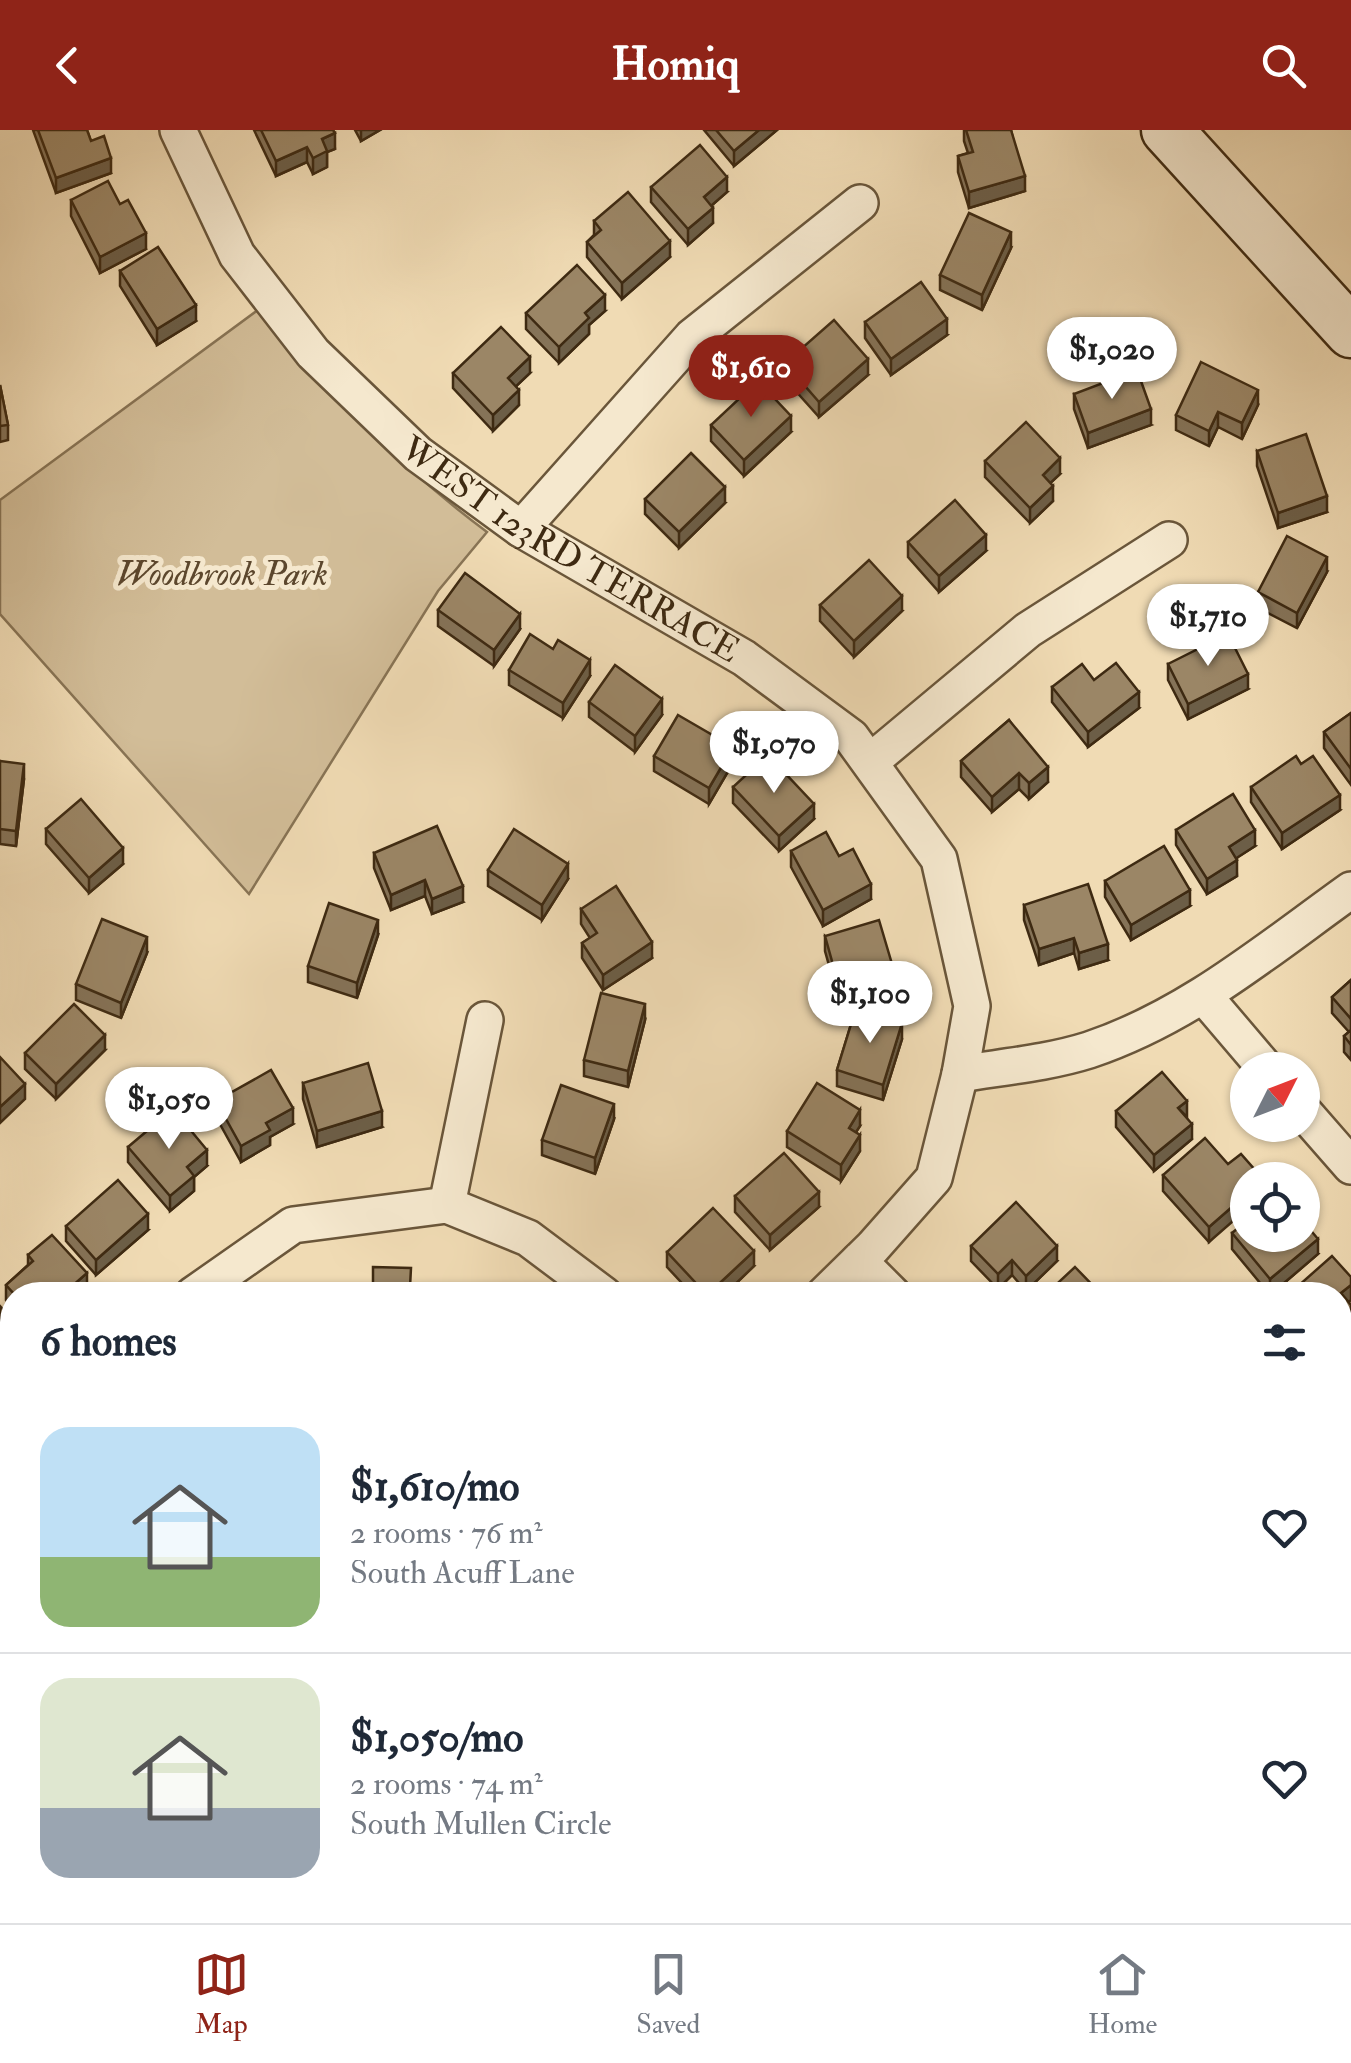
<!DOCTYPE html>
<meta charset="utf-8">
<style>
body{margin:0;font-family:"IM FELL Double Pica",serif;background:#f6f6f7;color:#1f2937;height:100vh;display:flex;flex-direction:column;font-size:38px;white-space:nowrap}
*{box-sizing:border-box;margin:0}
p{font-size:32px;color:#747a83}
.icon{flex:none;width:55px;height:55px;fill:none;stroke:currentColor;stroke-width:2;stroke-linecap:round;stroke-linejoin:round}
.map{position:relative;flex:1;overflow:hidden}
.side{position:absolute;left:0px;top:1152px;width:1352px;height:642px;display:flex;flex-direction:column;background:#fff;border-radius:40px 40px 0 0;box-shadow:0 2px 8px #0004}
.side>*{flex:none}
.needle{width:65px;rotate:48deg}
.controls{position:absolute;left:1230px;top:922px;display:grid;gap:20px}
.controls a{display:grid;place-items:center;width:90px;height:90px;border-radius:50%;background:#fff;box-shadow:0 2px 8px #0004;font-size:50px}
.price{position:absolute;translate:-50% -85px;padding:0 22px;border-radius:35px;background:#fff;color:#222;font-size:32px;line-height:65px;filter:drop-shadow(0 2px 5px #0008)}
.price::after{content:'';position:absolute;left:50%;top:60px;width:30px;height:22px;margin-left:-15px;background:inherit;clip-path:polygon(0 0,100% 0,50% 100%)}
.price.selected{background:#8f2418;color:#fff}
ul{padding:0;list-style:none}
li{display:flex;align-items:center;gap:30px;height:250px;padding:0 40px}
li+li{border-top:2px solid #e0e1e3}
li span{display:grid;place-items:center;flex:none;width:280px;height:200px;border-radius:30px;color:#555}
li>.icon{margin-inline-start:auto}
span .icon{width:120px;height:120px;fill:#fffc;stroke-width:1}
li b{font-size:42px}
h2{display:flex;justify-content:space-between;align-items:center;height:120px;padding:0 40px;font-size:42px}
header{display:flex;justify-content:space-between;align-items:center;height:130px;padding:0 40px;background:#8f2418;color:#fff;font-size:45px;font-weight:700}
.tab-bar{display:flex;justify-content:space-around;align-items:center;height:140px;border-top:2px solid #e0e1e3;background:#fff;font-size:28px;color:#747a83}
.tab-bar a{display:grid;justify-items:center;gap:5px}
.tab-bar .selected{color:#8f2418}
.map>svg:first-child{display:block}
.green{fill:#d2bd98;stroke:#887455;stroke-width:2.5}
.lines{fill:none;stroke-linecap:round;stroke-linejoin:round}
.street-casing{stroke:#6a563a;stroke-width:40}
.secondary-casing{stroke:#3e2a12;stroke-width:55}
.street{stroke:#f5e8ce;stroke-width:35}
.secondary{stroke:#f5e8ce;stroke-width:50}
.wall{fill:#857358;stroke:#3e2a12;stroke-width:2.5}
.shaded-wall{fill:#6c5e47;stroke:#3e2a12;stroke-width:2.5}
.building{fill:#9b8666;stroke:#3e2a12;stroke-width:2.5}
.labels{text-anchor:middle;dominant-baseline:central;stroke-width:10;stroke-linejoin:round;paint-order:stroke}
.street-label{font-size:35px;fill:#3e2a12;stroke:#f5e8ce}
.park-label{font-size:35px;font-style:italic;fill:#5c472d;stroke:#f5e8ce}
</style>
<header><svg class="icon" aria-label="back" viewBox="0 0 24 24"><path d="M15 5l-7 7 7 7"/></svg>Homiq<svg class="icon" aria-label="search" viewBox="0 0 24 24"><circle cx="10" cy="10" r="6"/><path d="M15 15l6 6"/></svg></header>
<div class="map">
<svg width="1351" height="1793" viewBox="0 0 1351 1793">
<rect width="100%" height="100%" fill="#f0dbb4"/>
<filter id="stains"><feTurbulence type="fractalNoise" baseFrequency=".002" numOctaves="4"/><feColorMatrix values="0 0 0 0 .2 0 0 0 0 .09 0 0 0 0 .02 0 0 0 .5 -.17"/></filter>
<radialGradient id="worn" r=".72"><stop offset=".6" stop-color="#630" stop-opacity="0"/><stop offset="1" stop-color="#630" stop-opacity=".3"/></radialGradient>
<!-- green -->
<path class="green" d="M262,177C327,262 401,338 487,402L438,461L249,764L0,484V370Z"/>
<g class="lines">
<!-- street casing -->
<g class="street-casing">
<g id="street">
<path id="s1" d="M178,0L237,125L313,223L418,324L521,399L744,528L851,607L939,729L972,876L960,944L934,1048L873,1117L824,1165"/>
<path d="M521,399L692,207L860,73"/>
<path d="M870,632L1028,500L1169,410"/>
<path d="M1204,866L1267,940"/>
<path d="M960,944C1002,937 1048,933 1089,920C1188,887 1267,820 1351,760"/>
<path d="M1302,980L1351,1036"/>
<path d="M447,1075L485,890"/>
<path d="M859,1131L893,1165"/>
<path d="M193,1165L293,1095L447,1075L528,1108L604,1165"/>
<path d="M0,1344L12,1332"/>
<path d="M1340,1480H1351"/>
<path d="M0,1716H12"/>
<path d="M55,1782V1793"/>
<path d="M839,1782L841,1793"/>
</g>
</g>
<!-- secondary casing -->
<g class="secondary-casing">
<path id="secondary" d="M1167,0L1351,202"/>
</g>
<!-- street -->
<use href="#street" class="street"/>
<!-- secondary -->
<use href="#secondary" class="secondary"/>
</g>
<!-- wall -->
<g class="wall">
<path d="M33,0H87L91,11L111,43L56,63Z"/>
<path d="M254,0H333L335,19L327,22V37L313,44L307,32L276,46Z"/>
<path d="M355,0H380L361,11Z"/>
<path d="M704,0H777L734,36Z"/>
<path d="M964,0H1011L1025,61L969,78L958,42V26L968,23L964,11Z"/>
<path d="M651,57L727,62L711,76L713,93L688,115L651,72Z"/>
<path d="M71,70L120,74L146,119L100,143L71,86Z"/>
<path d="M594,91L670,127L622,169L587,127V112L594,105Z"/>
<path d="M1011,118L982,180L940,160V145Z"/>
<path d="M120,141L196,191L157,215L120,156Z"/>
<path d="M605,181L589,195V204L559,233L526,199V183Z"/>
<path d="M865,192L947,205L891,245L865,208Z"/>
<path d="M785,233L868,245L819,287L785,249Z"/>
<path d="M453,243H530L516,256L519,275L493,301L453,258Z"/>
<path d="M0,255L8,295V310L0,312Z"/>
<path d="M1074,264L1151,295L1088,318L1074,279Z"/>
<path d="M1258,275L1242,309L1218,297L1209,316L1176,300V285Z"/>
<path d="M711,295L791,302L744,346L711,311Z"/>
<path d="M1257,321L1327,382L1278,398L1257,336Z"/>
<path d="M985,331L1060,344L1050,353L1053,371L1030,393L985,347Z"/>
<path d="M645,369L725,373L679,418L645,384Z"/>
<path d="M908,412L986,421L939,462L908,427Z"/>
<path d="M1327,442L1297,498L1258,478V462Z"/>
<path d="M820,475L902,481L854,527L820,491Z"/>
<path d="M438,480L520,499L494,536L438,496Z"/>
<path d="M1168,534L1248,559L1188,589L1168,550Z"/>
<path d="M509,540L590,546L563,588L509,555Z"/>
<path d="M1052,557L1139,578L1088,617L1052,572Z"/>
<path d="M589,572L662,585L635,622L589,587Z"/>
<path d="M1351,583V655L1324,618V602Z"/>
<path d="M1009,590L1048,652L1029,669L1019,659L992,682L961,647V631Z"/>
<path d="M654,626L733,633L709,674L654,641Z"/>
<path d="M0,631L24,649L16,716L0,714Z"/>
<path d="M733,657L814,689L779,721L733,673Z"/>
<path d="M1251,657L1340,680L1282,719L1251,672Z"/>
<path d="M46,699L123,734L89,763L46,714Z"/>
<path d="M1176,700L1255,716L1236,728L1237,746L1207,764L1176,715Z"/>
<path d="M791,721L839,726L871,769L823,796L791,737Z"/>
<path d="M374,723L463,772L432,784L425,766L391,780L374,738Z"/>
<path d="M488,740L568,749L542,790L488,756Z"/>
<path d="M1105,751L1190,776L1131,810L1105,767Z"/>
<path d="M1024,775L1108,830L1079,839L1074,823L1039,835L1024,790Z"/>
<path d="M581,779L652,828L603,860L582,828V813L590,808L581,794Z"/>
<path d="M378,805L357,868L308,852V836Z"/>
<path d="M825,806L897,867L856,878L902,909L883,970L837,956V940L856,878L842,882L825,821Z"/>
<path d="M147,823L121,888L76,870V854Z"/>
<path d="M1351,850V930L1344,922V906L1349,902L1332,883V867Z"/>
<path d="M645,890L628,957L584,946V930Z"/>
<path d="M105,920L56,969L25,939V923Z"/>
<path d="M303,953L382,997L317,1017L303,969Z"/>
<path d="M216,971L293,994L270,1007V1015L241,1032L216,987Z"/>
<path d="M1116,981L1186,987L1192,1009L1154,1041L1116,997Z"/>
<path d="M614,989L595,1044L542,1025V1010Z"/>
<path d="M860,996L856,1002L860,1021L841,1051L787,1017V1001Z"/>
<path d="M128,1017L207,1036L194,1047V1061L170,1081L128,1032Z"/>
<path d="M1163,1045L1263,1050L1209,1112L1163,1061Z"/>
<path d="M735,1066L819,1077L770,1120L735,1082Z"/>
<path d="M66,1096L148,1100L96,1145L66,1111Z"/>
<path d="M1232,1103L1318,1124L1270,1165L1232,1119Z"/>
<path d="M971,1116L1057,1131L1026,1161L1012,1145L998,1159L971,1131Z"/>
<path d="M667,1122L754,1136L724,1165H693L667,1137Z"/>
<path d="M28,1125L87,1159L80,1165H12V1178L6,1170V1155L28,1135Z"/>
<path d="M1351,1318V1389L1345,1391L1340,1380V1323Z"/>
<path d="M1351,1633L1347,1723L1340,1712V1639Z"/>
<path d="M272,1782H340L318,1793H277Z"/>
<path d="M694,1782H754L758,1793H699Z"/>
</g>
<!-- shaded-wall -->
<g class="shaded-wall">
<path d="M361,0H380L361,11Z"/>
<path d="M759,0H777L734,36V21Z"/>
<path d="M335,3V19L327,22V37L313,44V28L322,9Z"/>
<path d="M307,17V32L276,46V31Z"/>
<path d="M111,28V43L56,63V48Z"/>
<path d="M1025,46V61L969,78V62Z"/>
<path d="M727,47V62L704,82V67Z"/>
<path d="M713,78V93L688,115V99Z"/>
<path d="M1011,102V118L982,180V165Z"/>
<path d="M146,103V119L100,143V127Z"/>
<path d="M670,111V127L622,169V153Z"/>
<path d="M605,165V181L589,195V204L559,233V217L585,183Z"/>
<path d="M196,175V191L157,215V199Z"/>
<path d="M947,189V205L891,245V229Z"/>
<path d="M530,227V243L508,264V248Z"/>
<path d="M868,229V245L819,287V272Z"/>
<path d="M519,260V275L493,301V285Z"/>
<path d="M1258,260V275L1242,309V293Z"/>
<path d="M1151,279V295L1088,318V303Z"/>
<path d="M1218,282V297L1209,316V301Z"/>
<path d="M791,286V302L744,346V330Z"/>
<path d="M1060,328V344L1043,360V345Z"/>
<path d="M1053,356V371L1030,393V378Z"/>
<path d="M725,357V373L679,418V402Z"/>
<path d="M1327,366V382L1278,398V383Z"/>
<path d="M986,405V421L939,462V446Z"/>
<path d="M1327,427V442L1297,498V483Z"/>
<path d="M902,466V481L854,527V511Z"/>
<path d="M520,484V499L494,536V520Z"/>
<path d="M590,530V546L563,588V573Z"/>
<path d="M1248,544V559L1188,589V574Z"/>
<path d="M1139,562V578L1088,617V602Z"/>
<path d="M662,569V585L635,622V606Z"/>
<path d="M733,617V633L709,674V658Z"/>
<path d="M24,634V649L16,716V701Z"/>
<path d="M1048,637V652L1029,669V653Z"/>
<path d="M1019,643V659L992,682V667Z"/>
<path d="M1340,665V680L1282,719V703Z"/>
<path d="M814,674V689L779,721V706Z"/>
<path d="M1255,700V716L1229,733V717Z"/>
<path d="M123,718V734L89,763V748Z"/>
<path d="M1237,730V746L1207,764V749Z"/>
<path d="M568,734V749L542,790V775Z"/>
<path d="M425,750V766L391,780V765Z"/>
<path d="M871,754V769L823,796V780Z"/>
<path d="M463,756V772L432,784V769Z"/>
<path d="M1190,760V776L1131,810V795Z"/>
<path d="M378,790V805L357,868V853Z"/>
<path d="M147,807V823L121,888V873Z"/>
<path d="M1074,808V823L1039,835V819Z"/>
<path d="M652,812V828L603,860V845Z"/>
<path d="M1108,814V830L1079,839V823Z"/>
<path d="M897,851V867L842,882V867Z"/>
<path d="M645,874V890L628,957V941Z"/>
<path d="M902,893V909L883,970V955Z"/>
<path d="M105,905V920L56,969V954Z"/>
<path d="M25,954V969L0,993V977Z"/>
<path d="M1187,971V987L1178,978Z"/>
<path d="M614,974V989L595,1044V1028Z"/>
<path d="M293,978V994L270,1007V1015L241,1032V1016L266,993Z"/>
<path d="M860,980V996L849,1013V998Z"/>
<path d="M382,981V997L317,1017V1001Z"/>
<path d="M1192,994V1009L1154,1041V1025Z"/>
<path d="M860,1005V1021L841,1051V1035Z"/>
<path d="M207,1020V1036L194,1047V1061L170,1081V1066L187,1037Z"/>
<path d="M819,1062V1077L770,1120V1105Z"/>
<path d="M1248,1063V1078L1209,1112V1097Z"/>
<path d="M148,1084V1100L96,1145V1130Z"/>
<path d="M1318,1109V1124L1270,1165V1149Z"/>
<path d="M1057,1116V1131L1026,1161V1146Z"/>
<path d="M754,1121V1136L724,1165H707Z"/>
<path d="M1012,1130V1145L998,1159V1144Z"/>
<path d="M87,1143V1159L80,1165H62Z"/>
<path d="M1351,1155V1170L1341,1179V1163Z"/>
<path d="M1351,1203V1218L1340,1228V1212Z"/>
<path d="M12,1209V1225L0,1236V1221Z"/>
<path d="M1351,1373V1389L1345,1391V1376Z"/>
<path d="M12,1521V1536L0,1547V1532Z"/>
<path d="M1351,1706V1721L1347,1723V1708Z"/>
<path d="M308,1782H340L318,1793H286Z"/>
</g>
<!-- building -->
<g class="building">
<path d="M38,0H87L91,11L104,6L111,28L56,48Z"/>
<path d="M261,0H333L335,3L322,9L327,21L313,28L307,17L276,31Z"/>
<path d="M716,0H759L734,21Z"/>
<path d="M966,0H1011L1025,46L969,62L958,26L973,22Z"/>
<path d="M700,15L727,47L704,67L713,78L688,99L651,57Z"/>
<path d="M108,51L120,74L128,70L146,103L100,127L71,70Z"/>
<path d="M628,62L670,111L622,153L587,112L601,100L594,91Z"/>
<path d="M969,83L1011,102L982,165L940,145Z"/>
<path d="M158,117L196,175L157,199L120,141Z"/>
<path d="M577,135L605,165L585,183L589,188L559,217L526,183Z"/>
<path d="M921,152L947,189L891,229L865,192Z"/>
<path d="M834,190L868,229L819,272L785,233Z"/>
<path d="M501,197L530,227L508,248L519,260L493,285L453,243Z"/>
<path d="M1201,232L1258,260L1242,293L1218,282L1209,301L1176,285Z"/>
<path d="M1137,240L1151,279L1088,303L1074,264Z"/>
<path d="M758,251L791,286L744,330L711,295Z"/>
<path d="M0,255L8,295L0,296Z"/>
<path d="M1026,292L1060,328L1043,345L1053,356L1030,378L985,331Z"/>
<path d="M1306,304L1327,366L1278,383L1257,321Z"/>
<path d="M691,323L725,357L679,402L645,369Z"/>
<path d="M955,370L986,405L939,446L908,412Z"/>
<path d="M1287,406L1327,427L1297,483L1258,462Z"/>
<path d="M869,430L902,466L854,511L820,475Z"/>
<path d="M465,443L520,484L494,520L438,480Z"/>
<path d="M530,504L553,519L558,510L590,530L563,573L509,540Z"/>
<path d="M1228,504L1248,544L1188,574L1168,534Z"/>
<path d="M1116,533L1139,562L1088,602L1052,557L1082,534L1094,550Z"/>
<path d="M615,535L662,569L635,606L589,572Z"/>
<path d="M1351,583V639L1324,602Z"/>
<path d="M678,585L733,617L709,658L654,626Z"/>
<path d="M1009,590L1048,637L1029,653L1019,643L992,667L961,631Z"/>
<path d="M768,625L814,674L779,706L733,657Z"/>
<path d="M1296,626L1301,634L1313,626L1340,665L1282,703L1251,657Z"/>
<path d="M0,631L24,634L16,701L0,699Z"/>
<path d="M1233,664L1255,700L1229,717L1237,730L1207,749L1176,700Z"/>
<path d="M81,669L123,718L89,748L46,699Z"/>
<path d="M437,696L463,756L432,769L425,750L391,765L374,723Z"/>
<path d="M514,699L568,734L542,775L488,740Z"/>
<path d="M826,702L839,726L853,719L871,754L823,780L791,721Z"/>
<path d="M1164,716L1190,760L1131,795L1105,751Z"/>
<path d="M1088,754L1108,814L1079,823L1074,808L1039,819L1024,775Z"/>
<path d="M616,756L652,812L603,845L582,813L597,803L581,779Z"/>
<path d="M329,773L378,790L357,853L308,836Z"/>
<path d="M102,789L147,807L121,873L76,854Z"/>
<path d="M879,790L897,851L842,867L825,806Z"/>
<path d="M1351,850V889L1332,867Z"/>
<path d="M601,863L645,874L628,941L584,930Z"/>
<path d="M74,874L105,905L56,954L25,923Z"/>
<path d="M856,878L902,893L883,955L837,940Z"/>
<path d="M1351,900V915L1344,906Z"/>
<path d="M0,927L25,954L0,977Z"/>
<path d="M368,933L382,981L317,1001L303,953Z"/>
<path d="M271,940L293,978L266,993L270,1000L241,1016L216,971Z"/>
<path d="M1162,942L1187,971L1178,978L1192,994L1154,1025L1116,981Z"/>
<path d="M817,953L860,980L849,998L860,1005L841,1035L787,1001Z"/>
<path d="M561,955L614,974L595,1028L542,1010Z"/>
<path d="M173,979L207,1020L187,1037L194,1046L170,1066L128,1017Z"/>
<path d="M1205,1008L1228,1034L1241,1024L1263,1049L1248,1050V1063L1209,1097L1163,1045Z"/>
<path d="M784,1023L819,1062L770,1105L735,1066Z"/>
<path d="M118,1050L148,1084L96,1130L66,1096Z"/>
<path d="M1016,1072L1057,1116L1026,1146L1012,1130L998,1144L971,1116Z"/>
<path d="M713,1078L754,1121L707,1165L667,1122Z"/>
<path d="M1248,1090V1105H1302V1090L1318,1109L1270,1149L1232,1103Z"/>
<path d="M52,1105L87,1143L62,1165H15L6,1155L33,1131L28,1125Z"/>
<path d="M1332,1126L1351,1147V1155L1341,1163L1351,1175V1203L1340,1212V1165H1288Z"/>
<path d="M373,1137L411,1138L410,1157H433V1165H373Z"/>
<path d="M1075,1137L1102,1165H1045Z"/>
<path d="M322,1157L327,1165H310Z"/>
<path d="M0,1176L12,1189V1209L0,1221Z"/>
<path d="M1351,1318V1373L1345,1376L1340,1364V1323Z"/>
<path d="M5,1464L12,1472V1521L0,1532V1469Z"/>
<path d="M1351,1633V1706L1347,1708L1340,1696V1639Z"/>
<rect x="137" y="1782" width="54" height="11"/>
<path d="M279,1782H308L286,1793Z"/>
<path d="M701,1782H754L758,1789L750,1793H707Z"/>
<path d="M1021,1782H1080L1086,1793H1028Z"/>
</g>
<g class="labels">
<!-- street labels -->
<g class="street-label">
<text stroke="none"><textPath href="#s1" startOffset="588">WEST 123RD TERRACE</textPath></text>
</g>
<!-- park labels -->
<g class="park-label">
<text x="222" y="444">Woodbrook Park</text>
</g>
</g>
<rect width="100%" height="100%" filter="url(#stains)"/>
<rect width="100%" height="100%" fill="url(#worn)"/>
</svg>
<div class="controls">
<a><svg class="needle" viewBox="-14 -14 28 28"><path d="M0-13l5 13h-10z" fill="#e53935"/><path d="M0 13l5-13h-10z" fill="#747a83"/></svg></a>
<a><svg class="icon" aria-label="locate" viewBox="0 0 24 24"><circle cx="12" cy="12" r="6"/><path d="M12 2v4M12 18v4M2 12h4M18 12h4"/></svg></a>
</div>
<b class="price" style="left:1112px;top:272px">$1,020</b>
<b class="price selected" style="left:751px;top:290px">$1,610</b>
<b class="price" style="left:1208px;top:539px">$1,710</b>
<b class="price" style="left:774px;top:666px">$1,070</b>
<b class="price" style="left:870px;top:916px">$1,100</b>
<b class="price" style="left:169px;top:1022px">$1,050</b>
<section class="side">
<h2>6 homes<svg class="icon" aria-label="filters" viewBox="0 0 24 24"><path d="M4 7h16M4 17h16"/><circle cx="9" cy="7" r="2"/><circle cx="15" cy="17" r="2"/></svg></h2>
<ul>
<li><span style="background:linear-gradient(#bfe0f5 65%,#8fb573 0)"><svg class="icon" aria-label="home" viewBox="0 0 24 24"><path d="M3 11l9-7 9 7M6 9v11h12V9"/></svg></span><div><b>$1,610/mo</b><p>2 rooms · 76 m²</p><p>South Acuff Lane</p></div><svg class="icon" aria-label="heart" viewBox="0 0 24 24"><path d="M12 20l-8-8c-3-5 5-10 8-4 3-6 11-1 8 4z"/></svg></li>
<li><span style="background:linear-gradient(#dfe7d0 65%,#9aa5b1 0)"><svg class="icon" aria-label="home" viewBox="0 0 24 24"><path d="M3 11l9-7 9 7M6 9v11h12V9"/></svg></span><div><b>$1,050/mo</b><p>2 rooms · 74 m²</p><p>South Mullen Circle</p></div><svg class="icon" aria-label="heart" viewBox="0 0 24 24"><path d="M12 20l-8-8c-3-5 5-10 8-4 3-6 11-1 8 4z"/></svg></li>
</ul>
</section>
</div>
<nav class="tab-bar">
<a class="selected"><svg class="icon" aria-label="map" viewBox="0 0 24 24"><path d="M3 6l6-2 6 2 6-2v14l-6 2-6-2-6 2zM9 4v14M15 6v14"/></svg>Map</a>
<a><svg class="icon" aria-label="saved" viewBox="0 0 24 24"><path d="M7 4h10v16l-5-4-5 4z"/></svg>Saved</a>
<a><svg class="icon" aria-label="home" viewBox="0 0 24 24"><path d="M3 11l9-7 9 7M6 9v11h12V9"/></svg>Home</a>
</nav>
